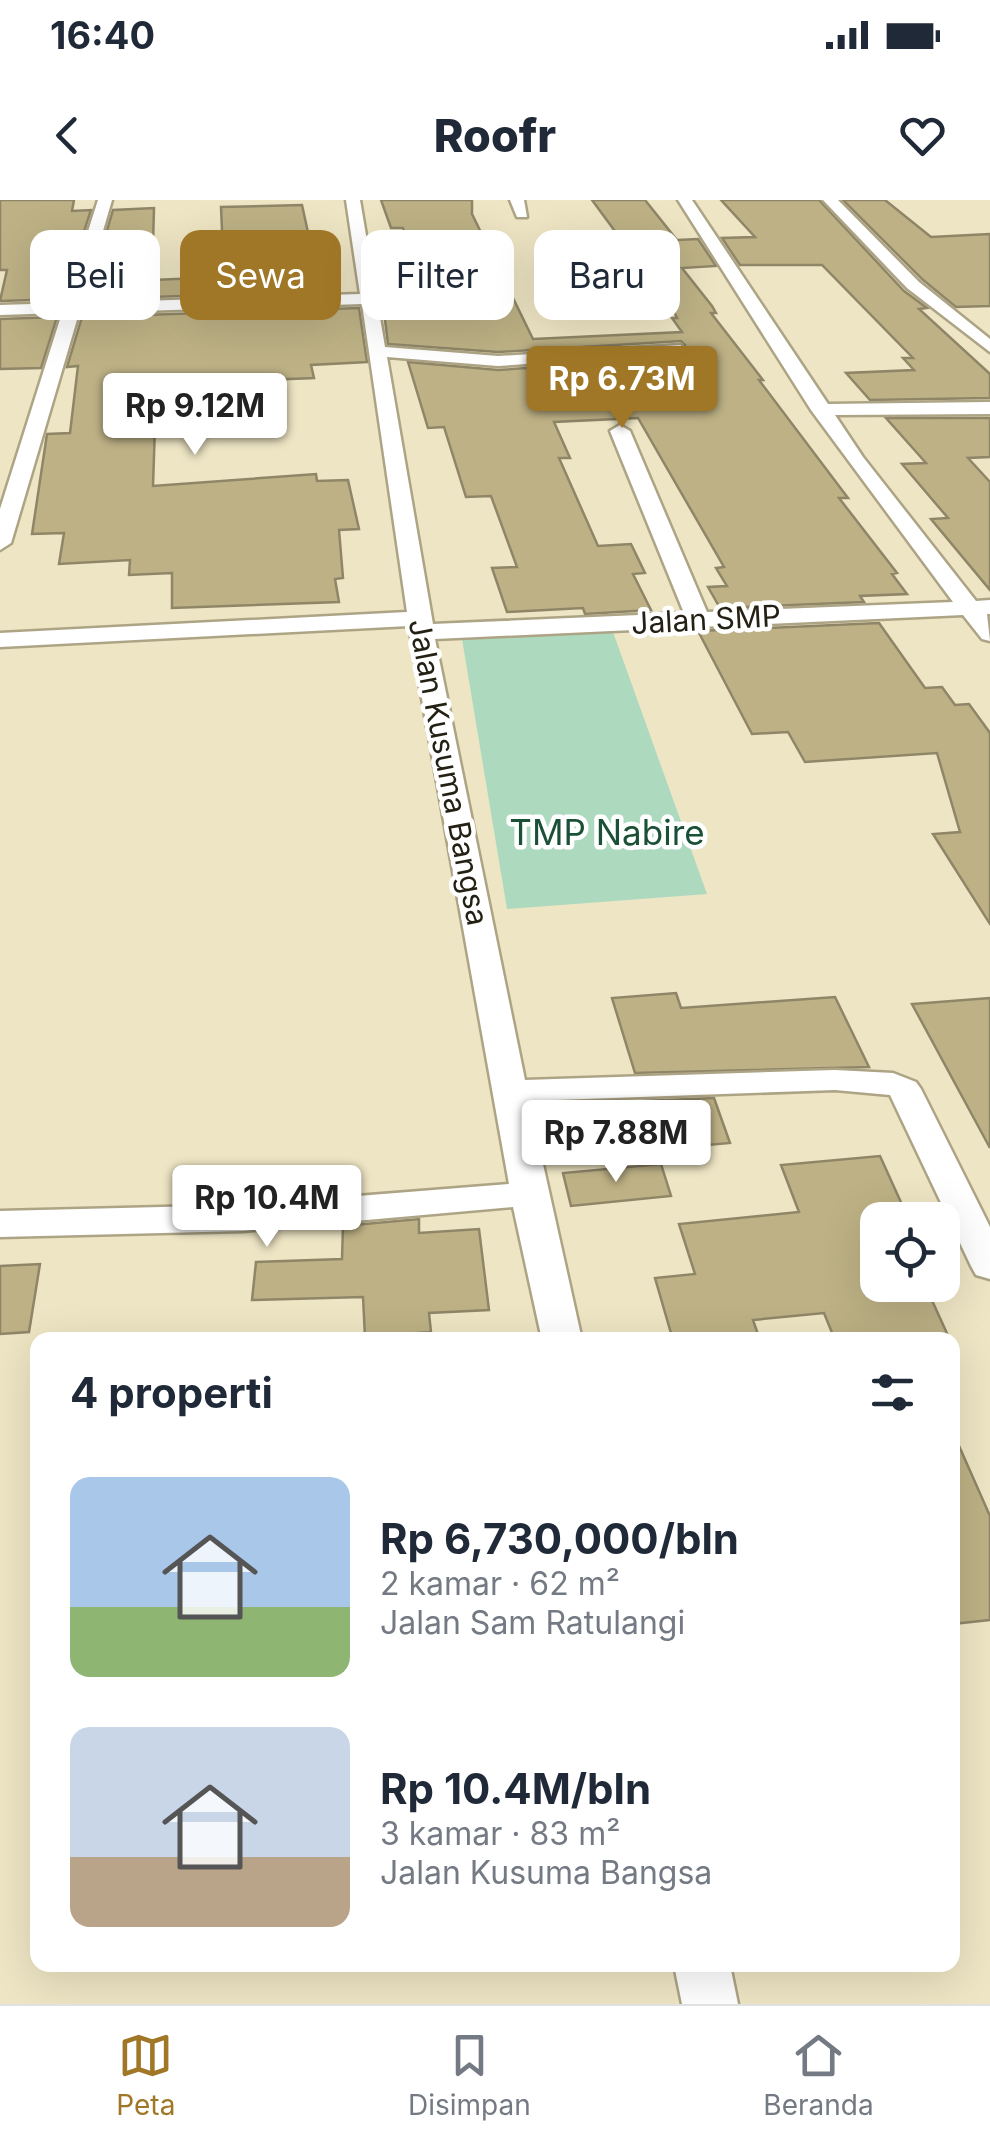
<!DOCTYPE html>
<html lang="id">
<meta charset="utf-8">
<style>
body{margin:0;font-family:Inter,sans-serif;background:#f2f2f3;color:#1f2937;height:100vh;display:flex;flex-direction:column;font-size:38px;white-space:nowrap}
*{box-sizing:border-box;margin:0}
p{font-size:32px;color:#747a83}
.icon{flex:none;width:55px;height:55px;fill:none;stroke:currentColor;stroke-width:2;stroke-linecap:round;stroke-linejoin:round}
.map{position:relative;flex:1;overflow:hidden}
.drawer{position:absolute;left:30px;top:1132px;width:930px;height:640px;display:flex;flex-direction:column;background:#fff;border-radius:20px;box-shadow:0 10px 40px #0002}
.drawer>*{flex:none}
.banner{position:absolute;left:30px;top:30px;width:930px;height:90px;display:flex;gap:20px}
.buttons{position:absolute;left:860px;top:1002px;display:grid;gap:20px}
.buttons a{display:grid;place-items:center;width:100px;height:100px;border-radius:20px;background:#fff;box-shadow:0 10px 40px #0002;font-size:50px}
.price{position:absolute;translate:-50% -85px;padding:0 22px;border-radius:10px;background:#fff;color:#222;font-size:32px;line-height:65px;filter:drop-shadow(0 2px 5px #0008)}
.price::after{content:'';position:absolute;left:50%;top:60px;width:30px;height:22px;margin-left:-15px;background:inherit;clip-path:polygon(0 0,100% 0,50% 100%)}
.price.current{background:#a07726;color:#fff}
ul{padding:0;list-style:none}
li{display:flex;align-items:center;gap:30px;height:250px;padding:0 40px}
li span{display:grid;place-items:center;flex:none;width:280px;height:200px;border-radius:20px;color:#555}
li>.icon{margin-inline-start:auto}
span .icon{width:120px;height:120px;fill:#fffc;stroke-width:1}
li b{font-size:42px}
h2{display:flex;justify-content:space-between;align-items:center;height:120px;padding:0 40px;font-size:42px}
.chip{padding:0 35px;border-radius:20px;background:#fff;box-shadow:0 10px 40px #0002;font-size:35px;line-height:90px}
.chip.current{background:#a07726;color:#fff}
.status{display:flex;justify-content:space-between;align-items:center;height:70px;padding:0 50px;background:#fff;direction:ltr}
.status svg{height:28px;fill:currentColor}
header{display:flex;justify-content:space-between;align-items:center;height:130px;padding:0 40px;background:#fff;font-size:45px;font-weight:800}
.menu{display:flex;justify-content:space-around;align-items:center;height:140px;border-top:2px solid #e0e1e3;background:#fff;font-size:28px;color:#747a83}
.menu a{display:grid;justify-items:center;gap:5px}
.menu .current{color:#a07726}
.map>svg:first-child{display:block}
.green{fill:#add9bf}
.building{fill:#bdb185;stroke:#8f8668;stroke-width:2.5}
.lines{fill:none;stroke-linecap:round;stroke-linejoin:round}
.street-casing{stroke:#ada485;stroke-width:5}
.street{fill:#fff;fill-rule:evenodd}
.labels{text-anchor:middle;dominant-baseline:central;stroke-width:9;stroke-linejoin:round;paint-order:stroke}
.far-street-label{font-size:30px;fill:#242114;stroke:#fff}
.park-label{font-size:35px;fill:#1a5036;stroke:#fff}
</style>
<div class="status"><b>16:40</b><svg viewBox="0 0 49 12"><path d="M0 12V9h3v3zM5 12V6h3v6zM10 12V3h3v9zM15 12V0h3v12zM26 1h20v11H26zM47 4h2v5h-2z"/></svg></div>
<header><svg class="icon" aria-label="back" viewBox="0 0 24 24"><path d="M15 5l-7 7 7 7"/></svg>Roofr<svg class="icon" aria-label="heart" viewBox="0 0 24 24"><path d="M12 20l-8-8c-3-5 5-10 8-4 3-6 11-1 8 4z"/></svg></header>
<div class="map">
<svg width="990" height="1804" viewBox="0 0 990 1804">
<rect width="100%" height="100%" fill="#eee5c4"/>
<!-- green -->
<path class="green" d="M613,432L707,694L507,709L462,439Z"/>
<!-- building -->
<g class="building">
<path d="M0,0H74L72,11L91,10L62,99L0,101L7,70H0Z"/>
<path d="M381,0H472V14L533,139L682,132L672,118H677L673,110L592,0H645L677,40L698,39L716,66L682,68L712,106L716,113H711L763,180H759L848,298H839L897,373L892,374L907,394L860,396L864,402L720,408L708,387L727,386L716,368L724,367L638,218L554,222L570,258H559L598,346L631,344L645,373L633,374L651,410L585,414L583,408L507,412L492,368L517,367L491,296L466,297L444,227L428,228L408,162L498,170L675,158L684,155L685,145L681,141L498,152L388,144L382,96L428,94L403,28H391Z"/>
<path d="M721,0H819L904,91L927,108L919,109L990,174V198L870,200L846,173L914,170L903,158H913L822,65H740L722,38L755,37Z"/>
<path d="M843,0H885L931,37L990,34V106L956,107L922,79Z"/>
<path d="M302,5L311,46H305L315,92L87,99L113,10L154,8L152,80L224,77L221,7Z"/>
<path d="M359,108L367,162L311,165L314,178L217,182L219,222L155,226L153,286L316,274L317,281L348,280L359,329L339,330L343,378L335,379L339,402L172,408V373L129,375L130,360L59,364L64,333L32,334L47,234L70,233L78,166L67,167L82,117Z"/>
<path d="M57,117L41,168L0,169V119Z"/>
<path d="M886,218H990V257L968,258L990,282V390L931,319L948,318L902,264L926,263Z"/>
<path d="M879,423L925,488L942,487L955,505L969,504L990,533V724L933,634L960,632L937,553L805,562L788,532L752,534L698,431Z"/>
<path d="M676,793L681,808L835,797L869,867L635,873L612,798Z"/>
<path d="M990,798V948L912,804Z"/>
<path d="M714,898L730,943L642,951L631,916L648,914L644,901Z"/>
<path d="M880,956L909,1020H878V1085H925L950,1140H835L824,1113L753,1120L760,1140H673L655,1078L695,1074L679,1024L799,1012L781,965Z"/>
<path d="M661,964L671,996L571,1006L563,973Z"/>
<path d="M419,1019V1033L479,1029L489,1110L429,1113L431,1132L365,1137L363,1097L252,1100L256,1062L342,1059L343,1026Z"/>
<path d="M40,1064L29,1132L0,1134V1066Z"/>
<path d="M952,1230L990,1316V1420L952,1424Z"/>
</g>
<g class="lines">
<!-- street casing -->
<g class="street-casing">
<g id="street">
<path d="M98,0H112L82,103L360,94L346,0H360L385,147L498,156L681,145V153L675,154L498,166L387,157L433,424L684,413L610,231L620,225L630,231L707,412L953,402L811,210L678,0H692L828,204L990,202V214L835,215L863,257L976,401L990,400V414H987L990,441L982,439L963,415L435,439L525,880L835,870L893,873L916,882L921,889L990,1027V1079L976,1075L971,1066L890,895L835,890L529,901L582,1140H542L513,1007L243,1031L0,1037V1011L243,1005L509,984L409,426L0,447V433L407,412L362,104L79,113L11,343L0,350V309L62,113L0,115V105L65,103Z"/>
<path d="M510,0H524L527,17H517Z"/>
<path d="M823,0H838L919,82L990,139V152L907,88Z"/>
<path d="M674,1765H730L738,1804H682Z"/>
</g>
</g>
<!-- street -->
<use href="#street" class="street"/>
</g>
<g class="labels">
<!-- far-street labels -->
<g class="far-street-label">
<text transform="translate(706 419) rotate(-3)">Jalan SMP</text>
<text transform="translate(449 572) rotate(79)">Jalan Kusuma Bangsa</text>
</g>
<!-- park labels -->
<g class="park-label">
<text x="607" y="632">TMP Nabire</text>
</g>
</g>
</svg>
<div class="buttons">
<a><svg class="icon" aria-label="locate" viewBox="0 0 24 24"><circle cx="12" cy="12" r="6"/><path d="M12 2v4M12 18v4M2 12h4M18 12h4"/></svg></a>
</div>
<b class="price current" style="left:622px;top:231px">Rp 6.73M</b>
<b class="price" style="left:195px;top:258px">Rp 9.12M</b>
<b class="price" style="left:616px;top:985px">Rp 7.88M</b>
<b class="price" style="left:267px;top:1050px">Rp 10.4M</b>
<div class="banner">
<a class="chip">Beli</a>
<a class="chip current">Sewa</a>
<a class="chip">Filter</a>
<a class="chip">Baru</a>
</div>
<section class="drawer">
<h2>4 properti<svg class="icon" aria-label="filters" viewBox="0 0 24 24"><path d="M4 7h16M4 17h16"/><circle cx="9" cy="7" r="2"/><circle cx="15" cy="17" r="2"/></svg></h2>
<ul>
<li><span style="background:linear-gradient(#a9c7e8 65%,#8fb573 0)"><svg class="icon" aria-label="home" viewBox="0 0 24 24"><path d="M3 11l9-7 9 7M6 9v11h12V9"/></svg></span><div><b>Rp 6,730,000/bln</b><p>2 kamar · 62 m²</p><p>Jalan Sam Ratulangi</p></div></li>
<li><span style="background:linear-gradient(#c9d6e8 65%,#b9a48a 0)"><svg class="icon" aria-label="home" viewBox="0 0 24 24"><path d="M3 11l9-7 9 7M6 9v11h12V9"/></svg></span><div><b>Rp 10.4M/bln</b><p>3 kamar · 83 m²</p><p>Jalan Kusuma Bangsa</p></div></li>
</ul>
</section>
</div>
<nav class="menu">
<a class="current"><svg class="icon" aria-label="map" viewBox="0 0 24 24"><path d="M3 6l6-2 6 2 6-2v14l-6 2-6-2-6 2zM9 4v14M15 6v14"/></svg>Peta</a>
<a><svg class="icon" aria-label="saved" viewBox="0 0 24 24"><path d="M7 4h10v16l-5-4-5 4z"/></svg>Disimpan</a>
<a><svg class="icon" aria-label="home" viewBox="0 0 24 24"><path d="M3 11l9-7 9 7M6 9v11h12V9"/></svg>Beranda</a>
</nav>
